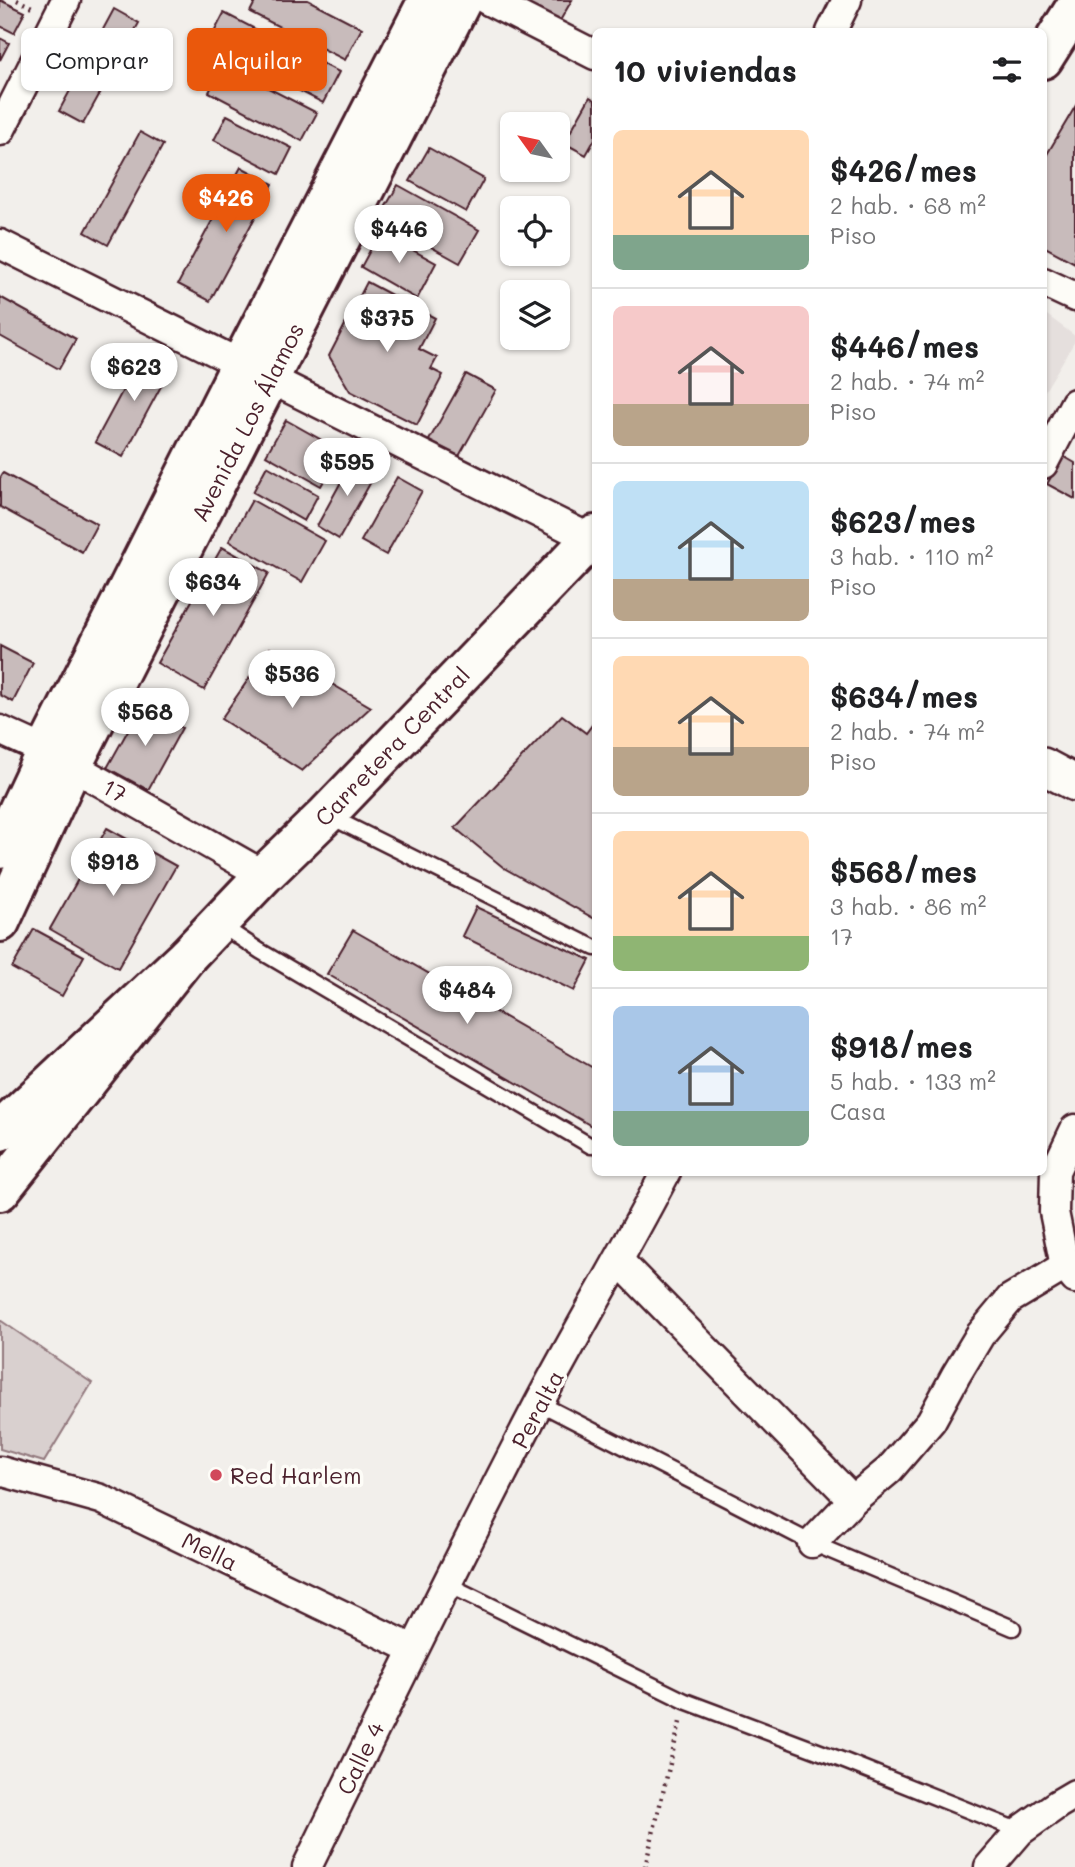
<!DOCTYPE html>
<html lang="es">
<meta charset="utf-8">
<style>
body{margin:0;font-family:Mali,sans-serif;background:#f2f2f2;color:#202124;height:100vh;display:flex;flex-direction:column;font-size:26px;white-space:nowrap}
*{box-sizing:border-box;margin:0}
p{font-size:23px;color:#757577}
.icon{flex:none;width:38px;height:38px;fill:none;stroke:currentColor;stroke-width:2;stroke-linecap:round;stroke-linejoin:round}
.map{position:relative;flex:1;overflow:hidden}
.panel{position:absolute;left:592px;top:28px;width:455px;height:1148px;display:flex;flex-direction:column;background:#fff;border-radius:10px;box-shadow:0 2px 5px #0004}
.panel>*{flex:none}
.top-card{position:absolute;left:21px;top:28px;width:466px;height:63px;display:flex;gap:14px}
.needle{width:46px;rotate:303deg}
.tools{position:absolute;left:500px;top:112px;display:grid;gap:14px}
.tools a{display:grid;place-items:center;width:70px;height:70px;border-radius:10px;background:#fff;box-shadow:0 2px 5px #0004;font-size:35px}
.price{position:absolute;translate:-50% -60px;padding:0 16px;border-radius:24px;background:#fff;color:#222;font-size:23px;line-height:46px;filter:drop-shadow(0 2px 4px #0008)}
.price::after{content:'';position:absolute;left:50%;top:42px;width:21px;height:16px;margin-left:-10px;background:inherit;clip-path:polygon(0 0,100% 0,50% 100%)}
.price.selected{background:#ea580c;color:#fff}
ul{padding:0;list-style:none}
li{display:flex;align-items:center;gap:21px;height:175px;padding:0 21px}
li+li{border-top:2px solid #e0e0e0}
li span{display:grid;place-items:center;flex:none;width:196px;height:140px;border-radius:10px;color:#555}
li>.icon{margin-inline-start:auto}
span .icon{width:84px;height:84px;fill:#fffc;stroke-width:1}
li b{font-size:30px}
h2{display:flex;justify-content:space-between;align-items:center;height:84px;padding:0 21px;font-size:30px}
.tag{padding:0 24px;border-radius:10px;background:#fff;box-shadow:0 2px 5px #0004;font-size:24px;line-height:63px}
.tag.selected{background:#ea580c;color:#fff}
.map>svg:first-child{display:block}
.built{fill:#e5dfdd}
.green{fill:#d9d0cf;stroke:#92787d;stroke-width:2}
.building{fill:#c8bbbb;stroke:#4a1f2b;stroke-width:2}
.lines{fill:none;stroke-linecap:round;stroke-linejoin:round}
.service-casing{stroke:#4a1f2b;stroke-width:19}
.minor-casing{stroke:#4a1f2b;stroke-width:33}
.tertiary-casing{stroke:#4a1f2b;stroke-width:40}
.secondary-casing{stroke:#4a1f2b;stroke-width:44}
.primary-casing{stroke:#4a1f2b;stroke-width:44}
.path{stroke:#4a1f2b;stroke-width:4.5;stroke-dasharray:2 5;stroke-linecap:butt}
.service{stroke:#fdfcf7;stroke-width:14}
.minor{stroke:#fdfcf7;stroke-width:28}
.tertiary{stroke:#fdfcf7;stroke-width:35}
.secondary{stroke:#fdfcf7;stroke-width:38}
.primary{stroke:#fdfcf7;stroke-width:38}
.poi-dot{fill:#d1495b;stroke:#fdfcf7;stroke-width:2.5}
.labels{text-anchor:middle;dominant-baseline:central;stroke-width:7;stroke-linejoin:round;paint-order:stroke}
.street-label{font-size:23px;fill:#4a1f2b;stroke:#fdfcf7}
.poi-label{font-size:23px;fill:#4a1f2b;stroke:#fdfcf7;text-anchor:start}
</style>
<div class="map">
<svg width="1075" height="1867" viewBox="0 0 1075 1867">
<rect width="100%" height="100%" fill="#f2efeb"/>
<filter id="ink" filterUnits="userSpaceOnUse"><feTurbulence type="fractalNoise" baseFrequency=".0143" numOctaves="2"/><feDisplacementMap in="SourceGraphic" scale="14" xChannelSelector="R" yChannelSelector="G"/><feConvolveMatrix kernelMatrix="1 2 1 2 8 2 1 2 1" color-interpolation-filters="sRGB"/></filter>
<g filter="url(#ink)">
<!-- built -->
<path class="built" d="M1043,312L1075,336V341L1043,394Z"/>
<!-- green -->
<path class="green" d="M0,1320L92,1383L44,1462L0,1449Z"/>
<!-- building -->
<g class="building">
<path d="M0,0L25,12L14,33L0,26Z"/>
<path d="M256,0H308L362,28L345,60L250,12Z"/>
<path d="M510,0H572L557,26Z"/>
<path d="M114,9L139,23L83,124L59,111Z"/>
<path d="M224,13L339,72L323,103L208,44Z"/>
<path d="M0,38L9,43L0,60Z"/>
<path d="M223,65L317,113L302,141L209,92Z"/>
<path d="M590,97L595,100V139L586,155L564,143Z"/>
<path d="M1075,107V263L1043,246V161Z"/>
<path d="M227,115L292,148L279,174L214,140Z"/>
<path d="M140,132L163,145L108,245L85,232Z"/>
<path d="M429,148L484,179L466,212L410,181Z"/>
<path d="M241,167L273,184L210,301L178,284Z"/>
<path d="M398,185L479,230L460,263L379,218Z"/>
<path d="M380,232L436,263L417,299L361,267Z"/>
<path d="M367,282L435,318L419,349L437,358L431,369L443,375L417,425L350,391L329,356Z"/>
<path d="M0,297L76,339L59,369L0,336Z"/>
<path d="M145,349L173,364L123,457L95,442Z"/>
<path d="M466,374L496,390L458,458L428,442Z"/>
<path d="M286,420L341,451L321,486L266,455Z"/>
<path d="M1063,456L1075,463V499L1047,484Z"/>
<path d="M354,458L377,471L339,539L317,526Z"/>
<path d="M267,466L318,495L304,521L253,492Z"/>
<path d="M3,473L97,524L82,552L0,507V478Z"/>
<path d="M397,477L422,491L386,555L361,541Z"/>
<path d="M252,500L325,541L302,582L229,541Z"/>
<path d="M222,547L269,573L204,690L157,663Z"/>
<path d="M0,646L33,663L13,702L0,695Z"/>
<path d="M270,648L371,707L302,771L221,719Z"/>
<path d="M142,705L182,728L148,790L107,768Z"/>
<path d="M562,715L586,733L595,721V919L504,868L455,828Z"/>
<path d="M107,828L176,866L118,968L50,929Z"/>
<path d="M476,907L590,960L574,991L462,936Z"/>
<path d="M34,929L84,956L62,996L12,968Z"/>
<path d="M353,930L595,1069V1128L327,974Z"/>
</g>
<g class="lines">
<!-- service casing -->
<g class="service-casing">
<g id="service">
<path d="M327,815L595,948"/>
<path d="M219,924L260,951L591,1146"/>
<path d="M539,1403L812,1543L1013,1628"/>
<path d="M447,1584L685,1701L847,1762L1020,1831"/>
</g>
</g>
<!-- minor casing -->
<g class="minor-casing">
<g id="minor">
<path d="M487,0L595,55"/>
<path d="M831,32L847,0"/>
<path d="M0,131L66,0"/>
<path d="M0,244L591,539L595,531"/>
<path d="M1043,282L1075,297"/>
<path d="M1043,464L1075,403"/>
<path d="M0,730L46,751L264,875"/>
<path d="M1075,1129L1055,1171L1054,1212L1065,1266L1075,1279"/>
<path d="M619,1261L853,1500"/>
<path d="M0,1471L101,1499L413,1649"/>
<path d="M812,1543L853,1500L889,1470L931,1421L956,1375L980,1335L1010,1299L1065,1266"/>
<path d="M307,1867C383,1712 458,1558 538,1405C579,1327 625,1251 666,1172"/>
<path d="M989,1867L1020,1831L1058,1804L1075,1794"/>
</g>
</g>
<!-- tertiary casing -->
<g class="tertiary-casing">
<path id="tertiary" d="M1043,766L1075,783"/>
</g>
<!-- secondary casing -->
<g class="secondary-casing">
<g id="secondary">
<path d="M0,849L46,751L241,364L428,0"/>
<path d="M0,922L72,766L462,0"/>
</g>
</g>
<!-- primary casing -->
<g class="primary-casing">
<g id="primary">
<path d="M1043,59L1075,8"/>
<path d="M187,956L264,875L326,815L595,535"/>
<path d="M0,1131L187,956L0,1191"/>
</g>
</g>
<!-- path -->
<g class="path">
<path d="M17,0L32,7"/>
<path d="M645,1867L680,1722"/>
</g>
<!-- service -->
<use href="#service" class="service"/>
<!-- minor -->
<use href="#minor" class="minor"/>
<!-- tertiary -->
<use href="#tertiary" class="tertiary"/>
<!-- secondary -->
<use href="#secondary" class="secondary"/>
<!-- primary -->
<use href="#primary" class="primary"/>
</g>
</g>
<!-- markers -->
<circle class="poi-dot" cx="216" cy="1475" r="7"/>
<g class="labels">
<!-- street labels -->
<g class="street-label">
<text transform="translate(247 422) rotate(-63)">Avenida Los Álamos</text>
<text transform="translate(392 746) rotate(-46)">Carretera Central</text>
<text transform="translate(115 790) rotate(30)">17</text>
<text transform="translate(537 1409) rotate(-62)">Peralta</text>
<text transform="translate(210 1551) rotate(26)">Mella</text>
<text transform="translate(360 1758) rotate(-64)">Calle 4</text>
</g>
<!-- poi labels -->
<g class="poi-label">
<text x="230" y="1475">Red Harlem</text>
</g>
</g>
</svg>
<div class="tools">
<a><svg class="needle" viewBox="-14 -14 28 28"><path d="M0-13l5 13h-10z" fill="#e53935"/><path d="M0 13l5-13h-10z" fill="#757577"/></svg></a>
<a><svg class="icon" aria-label="locate" viewBox="0 0 24 24"><circle cx="12" cy="12" r="6"/><path d="M12 2v4M12 18v4M2 12h4M18 12h4"/></svg></a>
<a><svg class="icon" aria-label="layers" viewBox="0 0 24 24"><path d="M12 4l9 5-9 5-9-5zM3 14l9 5 9-5"/></svg></a>
</div>
<b class="price selected" style="left:226px;top:234px">$426</b>
<b class="price" style="left:399px;top:265px">$446</b>
<b class="price" style="left:387px;top:354px">$375</b>
<b class="price" style="left:134px;top:403px">$623</b>
<b class="price" style="left:347px;top:498px">$595</b>
<b class="price" style="left:213px;top:618px">$634</b>
<b class="price" style="left:292px;top:710px">$536</b>
<b class="price" style="left:145px;top:748px">$568</b>
<b class="price" style="left:113px;top:898px">$918</b>
<b class="price" style="left:467px;top:1026px">$484</b>
<div class="top-card">
<a class="tag">Comprar</a>
<a class="tag selected">Alquilar</a>
</div>
<section class="panel">
<h2>10 viviendas<svg class="icon" aria-label="filters" viewBox="0 0 24 24"><path d="M4 7h16M4 17h16"/><circle cx="9" cy="7" r="2"/><circle cx="15" cy="17" r="2"/></svg></h2>
<ul>
<li><span style="background:linear-gradient(#ffd9b3 75%,#7fa58c 0)"><svg class="icon" aria-label="home" viewBox="0 0 24 24"><path d="M3 11l9-7 9 7M6 9v11h12V9"/></svg></span><div><b>$426/mes</b><p>2 hab. · 68 m²</p><p>Piso</p></div></li>
<li><span style="background:linear-gradient(#f6c9c9 70%,#b9a48a 0)"><svg class="icon" aria-label="home" viewBox="0 0 24 24"><path d="M3 11l9-7 9 7M6 9v11h12V9"/></svg></span><div><b>$446/mes</b><p>2 hab. · 74 m²</p><p>Piso</p></div></li>
<li><span style="background:linear-gradient(#bfe0f5 70%,#b9a48a 0)"><svg class="icon" aria-label="home" viewBox="0 0 24 24"><path d="M3 11l9-7 9 7M6 9v11h12V9"/></svg></span><div><b>$623/mes</b><p>3 hab. · 110 m²</p><p>Piso</p></div></li>
<li><span style="background:linear-gradient(#ffd9b3 65%,#b9a48a 0)"><svg class="icon" aria-label="home" viewBox="0 0 24 24"><path d="M3 11l9-7 9 7M6 9v11h12V9"/></svg></span><div><b>$634/mes</b><p>2 hab. · 74 m²</p><p>Piso</p></div></li>
<li><span style="background:linear-gradient(#ffd9b3 75%,#8fb573 0)"><svg class="icon" aria-label="home" viewBox="0 0 24 24"><path d="M3 11l9-7 9 7M6 9v11h12V9"/></svg></span><div><b>$568/mes</b><p>3 hab. · 86 m²</p><p>17</p></div></li>
<li><span style="background:linear-gradient(#a9c7e8 75%,#7fa58c 0)"><svg class="icon" aria-label="home" viewBox="0 0 24 24"><path d="M3 11l9-7 9 7M6 9v11h12V9"/></svg></span><div><b>$918/mes</b><p>5 hab. · 133 m²</p><p>Casa</p></div></li>
</ul>
</section>
</div>
